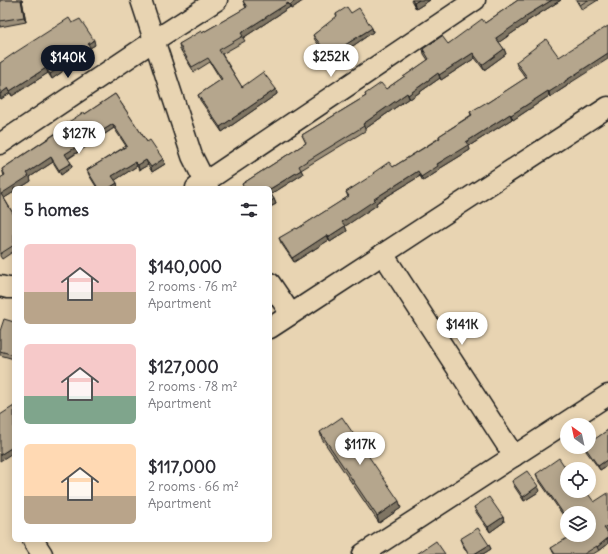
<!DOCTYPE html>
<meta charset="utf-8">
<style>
body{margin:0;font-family:Delius,sans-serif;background:#f2f2f3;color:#2b2b33;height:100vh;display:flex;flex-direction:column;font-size:15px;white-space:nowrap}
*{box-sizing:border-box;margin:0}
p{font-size:13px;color:#7c7c81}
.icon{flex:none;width:22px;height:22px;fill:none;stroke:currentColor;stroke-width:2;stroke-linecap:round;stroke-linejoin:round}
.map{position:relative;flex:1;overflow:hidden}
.drawer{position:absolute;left:12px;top:186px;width:260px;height:356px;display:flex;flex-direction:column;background:#fff;border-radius:6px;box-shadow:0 2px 10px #0003}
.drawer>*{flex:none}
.needle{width:26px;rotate:327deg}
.fabs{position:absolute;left:560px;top:418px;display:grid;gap:8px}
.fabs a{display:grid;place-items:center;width:36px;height:36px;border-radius:50%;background:#fff;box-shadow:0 2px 10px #0003;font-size:20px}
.price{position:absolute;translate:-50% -34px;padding:0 9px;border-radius:14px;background:#fff;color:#222;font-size:13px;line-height:26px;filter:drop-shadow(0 1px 2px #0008)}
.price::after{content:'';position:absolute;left:50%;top:24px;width:12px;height:9px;margin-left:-6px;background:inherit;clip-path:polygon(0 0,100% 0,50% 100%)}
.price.on{background:#111827;color:#fff}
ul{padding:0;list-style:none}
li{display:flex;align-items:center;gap:12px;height:100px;padding:0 12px}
li span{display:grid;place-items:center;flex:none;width:112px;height:80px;border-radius:6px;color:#555}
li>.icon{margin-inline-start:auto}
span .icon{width:48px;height:48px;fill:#fffc;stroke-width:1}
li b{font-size:17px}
h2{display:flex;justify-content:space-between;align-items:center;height:48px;padding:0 12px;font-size:17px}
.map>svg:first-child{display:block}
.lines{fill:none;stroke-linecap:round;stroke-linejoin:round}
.street-casing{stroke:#1c1c1c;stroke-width:23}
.street{stroke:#e8d4b2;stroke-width:20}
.wall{fill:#9c8f79;stroke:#1c1c1c}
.shaded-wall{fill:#7f7463;stroke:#1c1c1c}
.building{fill:#b5a68d;stroke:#1c1c1c}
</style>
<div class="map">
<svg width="608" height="554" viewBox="0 0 608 554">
<rect width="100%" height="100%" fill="#e8d4b2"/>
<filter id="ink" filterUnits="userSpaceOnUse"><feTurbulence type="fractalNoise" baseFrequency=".025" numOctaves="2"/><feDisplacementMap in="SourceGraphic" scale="8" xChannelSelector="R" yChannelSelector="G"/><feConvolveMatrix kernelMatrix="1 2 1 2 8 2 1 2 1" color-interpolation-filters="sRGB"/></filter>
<g filter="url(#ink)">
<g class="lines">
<!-- street casing -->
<g class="street-casing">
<g id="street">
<path d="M141,0L192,156L208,188"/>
<path d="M0,144L155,40L217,0"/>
<path d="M196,188L475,0"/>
<path d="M383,254L514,456"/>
<path d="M270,283L291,314"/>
<path d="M0,286L8,288H14"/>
<path d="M270,328L608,107"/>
<path d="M33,540L42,554"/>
<path d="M363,554L608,395"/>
</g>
</g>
<!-- street -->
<use href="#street" class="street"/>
</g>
<!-- wall -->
<g class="wall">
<path d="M0,0H22L26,22L0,27Z"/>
<path d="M304,0L291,9L290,7L243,38L245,41L222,54L242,87L276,89L277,94L222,132L200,100L198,95L221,80L210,62L194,72L180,49L179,44L202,33L246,8L243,1Z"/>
<path d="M411,0H430L416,9Z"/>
<path d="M518,0H561L526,22L527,23L499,42L504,49L506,54L484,70L475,58L441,80L440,78L410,99L409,98L365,129V131L301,170L303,174L271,194L274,199L276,204L270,207V188H244L242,184L306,143L302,135L366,96L365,94L386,89L428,60L424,54L423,49L448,44L485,23Z"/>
<path d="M576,0H598L582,10Z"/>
<path d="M351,13L372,28L373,32L347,50L348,51L338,59L335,55L329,59L315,40L313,35L337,17L336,14Z"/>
<path d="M72,23L95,45L90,48L91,52L62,71V72L52,79L48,73L12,96L10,93L1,99L0,98V63Z"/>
<path d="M516,62L567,85V86L550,97L549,96L513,120L512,119L469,146L470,150L439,169L440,170L423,181L420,176L376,203L377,205L345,226L347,231L330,242L329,240L294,262L281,243L279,238L297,229L348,197L346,192L374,175L373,173L393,167L439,138V136L471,115L470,112L487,103L526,78L517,66Z"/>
<path d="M115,94L147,142L163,159L165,164L152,172L148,165L139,170L137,166L115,180L117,183L118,188H97L89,175L87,170L126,146L114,128L68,159L71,163L72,167L61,175L53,162L30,177L31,181L20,188H14V192L4,198L14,215V251L2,259L0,256V178L4,176L2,169L68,125L67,123L85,114Z"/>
<path d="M14,322V359L0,355V331Z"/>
<path d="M608,430V465L600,470L586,451L584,447Z"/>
<path d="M320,432L401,508L379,523L322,439Z"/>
<path d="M536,474L608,532H607L608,533V544L599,551H598L593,554H554L551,548L589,535L567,513V521L538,479Z"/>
<path d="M512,481L540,491L524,501L514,486Z"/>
<path d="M474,507L503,517L504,522L490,532L476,512Z"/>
<path d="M460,539L489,545L491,549L483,554H468L462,544Z"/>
</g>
<!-- shaded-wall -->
<g class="shaded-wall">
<path d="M21,0H22L26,22L24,17Z"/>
<path d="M296,0H304L291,9L290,5Z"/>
<path d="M419,0H430L416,9L414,3Z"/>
<path d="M552,0H561L526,22L527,23L498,43L496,38L524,17Z"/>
<path d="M288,3L290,7L243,38L241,33Z"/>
<path d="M372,28L373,32L347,50L348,51L338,59L336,54L345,45Z"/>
<path d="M94,40L95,45L90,48L91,52L62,71V72L52,79L50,74L88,44Z"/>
<path d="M504,49L506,54L484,70L482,65Z"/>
<path d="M333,50L335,55L329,59L328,54Z"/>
<path d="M473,53L475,58L441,80L439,75Z"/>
<path d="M608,53V59L567,85V86L550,97L549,92L565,81Z"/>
<path d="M46,68L48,73L12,96L10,91Z"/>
<path d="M438,73L440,78L410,99L408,95Z"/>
<path d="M8,88L10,93L1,99L0,94Z"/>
<path d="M276,89L277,94L222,132L220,127Z"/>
<path d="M548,91L549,96L513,120L511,115Z"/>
<path d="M407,93L409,98L365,129L363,124Z"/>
<path d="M510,114L512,119L469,146L470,150L439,169L440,170L423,181L421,177L466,142Z"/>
<path d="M113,124L114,128L67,159L65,154Z"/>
<path d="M51,157L53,162L30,177L31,181L20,188H14V192L3,199L1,194L27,173Z"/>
<path d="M163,159L165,164L152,172L151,167Z"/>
<path d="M146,160L148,165L139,170L138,165Z"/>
<path d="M135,162L137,166L114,181L112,176Z"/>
<path d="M71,163L72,167L61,175L59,170Z"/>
<path d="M301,170L303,174L270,195V189Z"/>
<path d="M418,171L420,176L376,203L377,205L344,227L342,222L374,199Z"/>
<path d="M117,183L118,188H109Z"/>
<path d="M274,199L276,204L270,207V202Z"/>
<path d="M345,226L347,231L330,242L328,237Z"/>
<path d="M327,235L329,240L294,262L292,258Z"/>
<path d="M14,446V452L0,461V455Z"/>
<path d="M608,459V465L600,470L598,466Z"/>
<path d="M538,486L540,491L524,501L523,497Z"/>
<path d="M399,501L401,508L379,523L377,516Z"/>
<path d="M503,517L504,522L490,532L488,527Z"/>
<path d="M608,526V532L606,533L604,528Z"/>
<path d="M608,538V544L599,551L597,547Z"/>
<path d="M489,545L491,549L483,554H474Z"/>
</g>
<!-- building -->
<g class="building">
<path d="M0,0H21L24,17L0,21Z"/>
<path d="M244,0H296L290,5L288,3L241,33L243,36L219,50L242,87L263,72L276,89L220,127L198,95L222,79L208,58L192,67L179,44L201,31L202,33L247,7L243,1Z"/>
<path d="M412,0H419L414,3Z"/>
<path d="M518,0H552L524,17L525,18L496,38L504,49L482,65L473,53L439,75L438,73L408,95L407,93L363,124L364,126L299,166L301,170L270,189V188H245L242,184L306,143L302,135L366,96L365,94L381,83L386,89L429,59L423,49L442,36L448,44L482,19L485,23Z"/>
<path d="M577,0H588L580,5Z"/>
<path d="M347,7L351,13L359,8L372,28L345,45L346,47L336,54L333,50L328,54L313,35L337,16L336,14Z"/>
<path d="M69,18L72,23L80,19L94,40L88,44L90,47L60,66L61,67L50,74L46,68L10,91L8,88L0,94V63L16,52Z"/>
<path d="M608,26V53L565,81V82L549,92L548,91L511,115L510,114L466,142L468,145L437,164L438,166L421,177L418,171L374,199L375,200L342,222L345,226L328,237L327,235L292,258L279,238L296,228L297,229L349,196L346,192L374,174L373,173L389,162L393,167L440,138L439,136L472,115L470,112L487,102V103L527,77L516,62L546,39L559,57Z"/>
<path d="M115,94L147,142L150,140L163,159L151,167L146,160L138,165L135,162L112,176L117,183L109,188H98L87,170L127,146L113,124L65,154L71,163L59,170L51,157L27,173L29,176L1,194L14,215V245L0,254V178L5,175L2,169L69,125L67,123L84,112L85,114Z"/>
<path d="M270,193L274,199L270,202Z"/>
<path d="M4,319L14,322V355L0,351V331Z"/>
<path d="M14,406V446L0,455V415Z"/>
<path d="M342,417L399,501L377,516L320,432Z"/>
<path d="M608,430V459L598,466L585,447H589V443Z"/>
<path d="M559,458L567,470V491H586L594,502L608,493V526L604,528L608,533V538L597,547V546L584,554H555L551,548L572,535H589V513H567V519L536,474Z"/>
<path d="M527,471L538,486L523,497L512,481Z"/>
<path d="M489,497L503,517L488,527L474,507Z"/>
<path d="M478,528L489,545L474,554H469L460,539Z"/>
<path d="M436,541L445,554H417Z"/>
</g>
</g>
</svg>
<div class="fabs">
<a><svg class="needle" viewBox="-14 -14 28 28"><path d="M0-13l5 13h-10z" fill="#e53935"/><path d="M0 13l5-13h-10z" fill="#7c7c81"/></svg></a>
<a><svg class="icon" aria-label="locate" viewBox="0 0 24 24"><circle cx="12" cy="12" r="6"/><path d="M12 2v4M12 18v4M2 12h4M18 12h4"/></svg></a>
<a><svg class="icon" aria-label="layers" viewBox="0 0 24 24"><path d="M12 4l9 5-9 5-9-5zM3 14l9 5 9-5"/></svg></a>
</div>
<b class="price" style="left:331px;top:78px">$252K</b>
<b class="price on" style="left:68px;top:79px">$140K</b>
<b class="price" style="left:79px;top:155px">$127K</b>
<b class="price" style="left:462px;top:346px">$141K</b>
<b class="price" style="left:360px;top:466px">$117K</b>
<section class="drawer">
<h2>5 homes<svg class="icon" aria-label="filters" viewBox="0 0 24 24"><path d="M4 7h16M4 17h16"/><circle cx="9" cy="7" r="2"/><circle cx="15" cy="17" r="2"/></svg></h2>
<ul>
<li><span style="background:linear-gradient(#f6c9c9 60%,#b9a48a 0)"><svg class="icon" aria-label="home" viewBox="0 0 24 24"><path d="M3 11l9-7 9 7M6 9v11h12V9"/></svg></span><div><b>$140,000</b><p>2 rooms · 76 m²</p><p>Apartment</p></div></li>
<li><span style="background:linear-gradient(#f6c9c9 65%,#7fa58c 0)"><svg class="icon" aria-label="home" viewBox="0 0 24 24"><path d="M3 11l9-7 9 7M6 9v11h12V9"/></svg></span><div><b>$127,000</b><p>2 rooms · 78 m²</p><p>Apartment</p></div></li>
<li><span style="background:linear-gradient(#ffd9b3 65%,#b9a48a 0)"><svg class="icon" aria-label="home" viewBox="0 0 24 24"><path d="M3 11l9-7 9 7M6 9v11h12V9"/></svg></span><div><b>$117,000</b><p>2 rooms · 66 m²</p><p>Apartment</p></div></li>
</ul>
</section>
</div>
